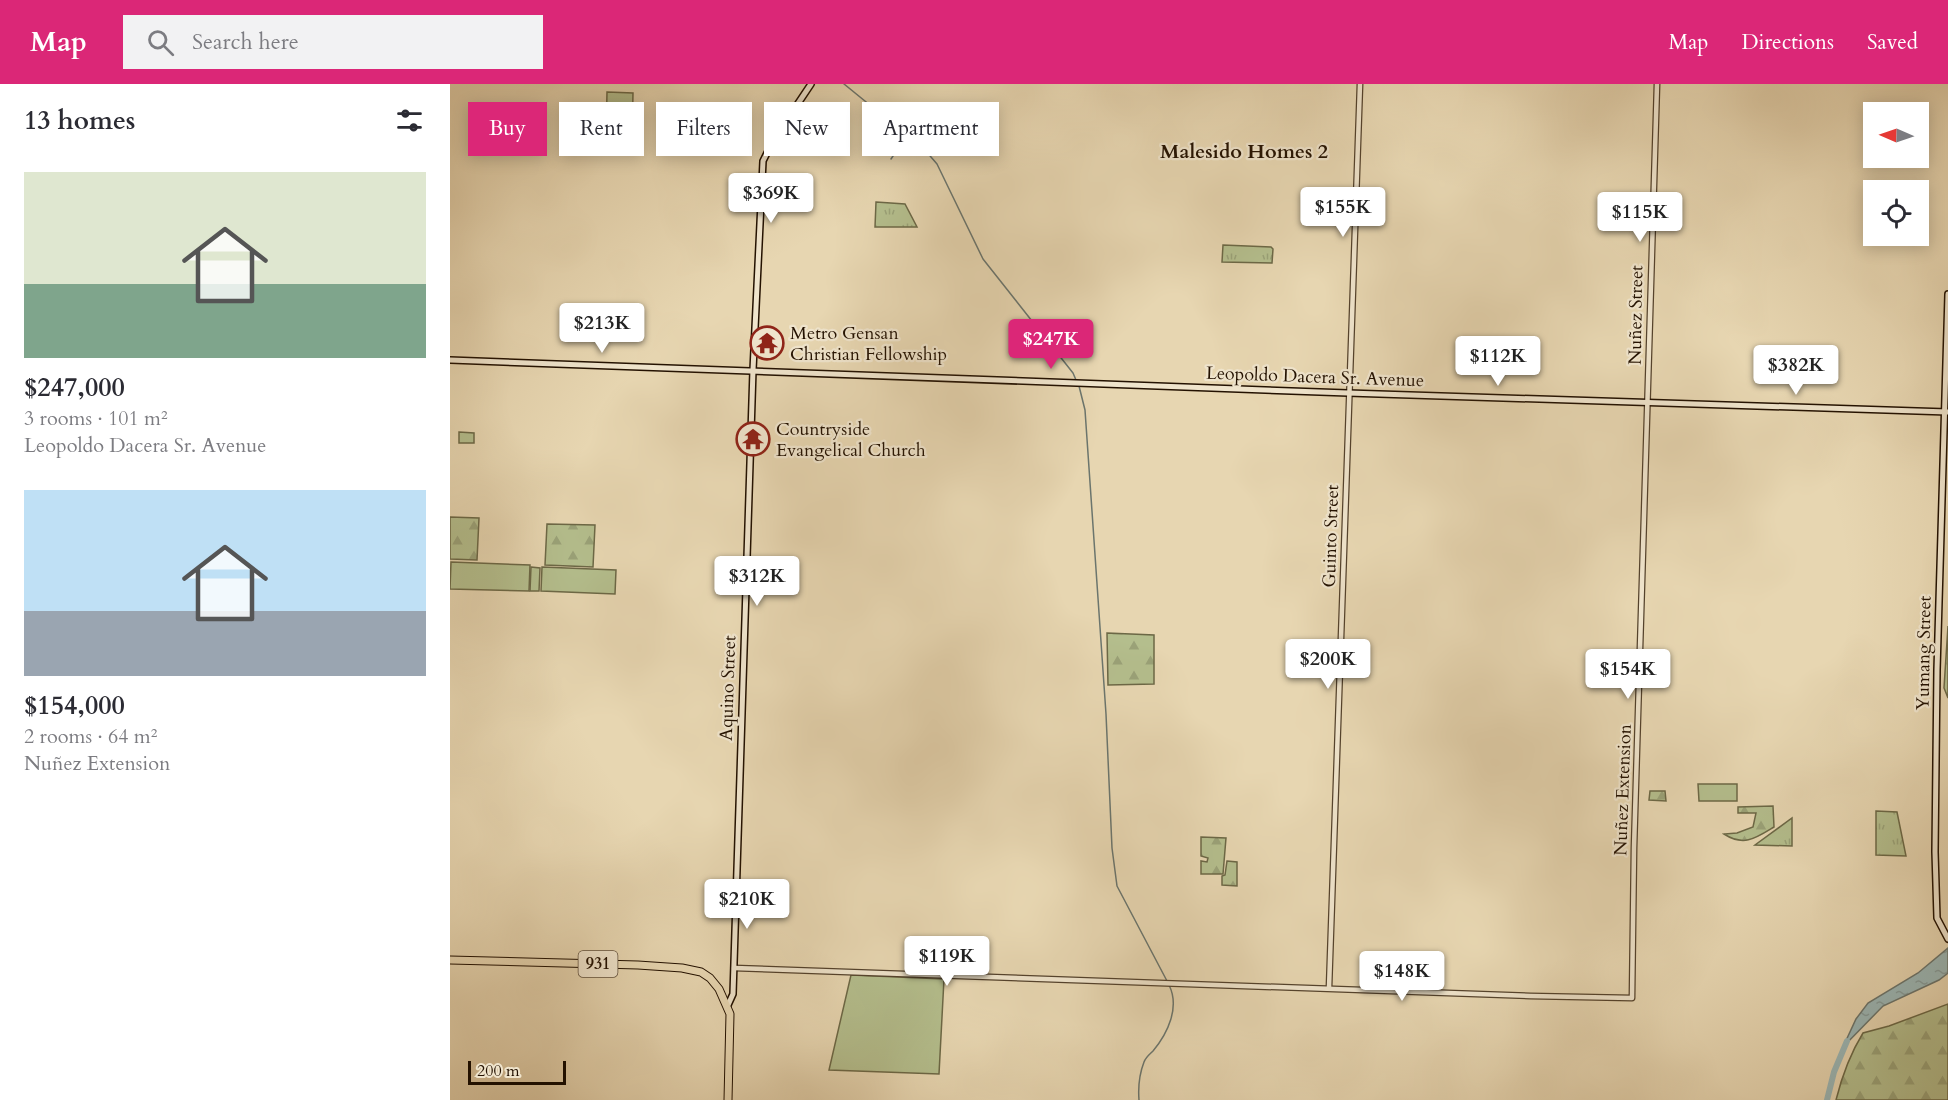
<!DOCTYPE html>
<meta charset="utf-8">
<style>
body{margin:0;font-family:Cardo,serif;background:#f2f2f3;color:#2b2b33;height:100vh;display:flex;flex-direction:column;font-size:22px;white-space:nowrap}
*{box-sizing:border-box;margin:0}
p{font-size:20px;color:#7c7c81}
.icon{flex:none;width:33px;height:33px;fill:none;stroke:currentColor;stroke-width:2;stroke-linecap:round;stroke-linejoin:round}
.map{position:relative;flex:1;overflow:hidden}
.side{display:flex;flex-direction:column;background:#fff;width:450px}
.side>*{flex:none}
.top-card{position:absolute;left:18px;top:18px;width:570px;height:54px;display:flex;gap:12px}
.needle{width:39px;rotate:272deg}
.fabs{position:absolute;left:1413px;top:18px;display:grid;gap:12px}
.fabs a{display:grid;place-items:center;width:66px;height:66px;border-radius:0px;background:#fff;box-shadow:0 3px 15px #0003;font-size:30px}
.scale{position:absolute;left:18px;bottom:15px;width:98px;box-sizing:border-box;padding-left:6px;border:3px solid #231100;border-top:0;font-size:16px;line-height:21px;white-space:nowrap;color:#231100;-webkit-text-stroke:4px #efe4cc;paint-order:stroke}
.price{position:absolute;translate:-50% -51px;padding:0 14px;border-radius:6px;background:#fff;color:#222;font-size:20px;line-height:39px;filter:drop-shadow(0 2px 3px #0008)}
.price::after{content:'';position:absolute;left:50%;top:36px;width:18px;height:14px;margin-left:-9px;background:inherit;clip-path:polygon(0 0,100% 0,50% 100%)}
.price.selected{background:#db2777;color:#fff}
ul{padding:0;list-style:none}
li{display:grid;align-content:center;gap:12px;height:318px;padding:0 24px}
li span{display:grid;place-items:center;height:186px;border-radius:0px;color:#555}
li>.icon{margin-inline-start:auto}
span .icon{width:108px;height:108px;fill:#fffc;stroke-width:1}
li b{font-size:26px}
h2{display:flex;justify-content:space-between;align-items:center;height:72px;padding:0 24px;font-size:26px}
.chip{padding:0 21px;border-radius:0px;background:#fff;box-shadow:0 3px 15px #0003;font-size:21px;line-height:54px}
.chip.selected{background:#db2777;color:#fff}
header{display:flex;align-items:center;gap:36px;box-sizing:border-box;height:84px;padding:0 30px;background:#db2777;color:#fff}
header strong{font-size:28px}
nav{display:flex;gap:33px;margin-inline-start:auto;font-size:21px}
.search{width:420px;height:54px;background:#f2f2f3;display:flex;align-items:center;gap:15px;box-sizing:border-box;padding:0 21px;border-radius:0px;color:#7c7c81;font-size:22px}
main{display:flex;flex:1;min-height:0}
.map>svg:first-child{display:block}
.grass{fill:#b4be8d;stroke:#6c6846;stroke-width:1.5}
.forest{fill:url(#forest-firs);stroke:#6c6846;stroke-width:1.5}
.park{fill:url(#park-tufts);stroke:#6c6846;stroke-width:1.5}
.water{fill:url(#water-ripples);stroke:#6b756d;stroke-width:1.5}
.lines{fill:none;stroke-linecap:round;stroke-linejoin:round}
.stream{stroke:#6b756d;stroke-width:1.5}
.river{stroke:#9bb7b6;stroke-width:6}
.tertiary-casing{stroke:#54422c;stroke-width:7}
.secondary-casing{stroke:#231100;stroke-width:8}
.trunk-casing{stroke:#231100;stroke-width:9}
.tertiary{stroke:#efe4cc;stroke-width:4.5}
.secondary{stroke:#efe4cc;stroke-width:5}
.trunk{stroke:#e7d6b1;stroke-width:7}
.labels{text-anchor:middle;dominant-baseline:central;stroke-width:4.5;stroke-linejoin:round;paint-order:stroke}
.shield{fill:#efe4cc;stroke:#60503d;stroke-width:1.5}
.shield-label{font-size:16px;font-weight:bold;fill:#231100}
.street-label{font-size:18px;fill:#231100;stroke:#efe4cc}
.poi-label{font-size:18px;fill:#231100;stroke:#efe4cc;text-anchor:start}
.neighbourhood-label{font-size:20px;font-weight:bold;fill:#231100;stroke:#efe4cc}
</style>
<header>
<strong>Map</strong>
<div class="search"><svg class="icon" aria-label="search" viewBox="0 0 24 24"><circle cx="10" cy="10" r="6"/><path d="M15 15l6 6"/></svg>Search here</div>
<nav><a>Map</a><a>Directions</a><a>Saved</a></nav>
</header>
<main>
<section class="side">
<h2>13 homes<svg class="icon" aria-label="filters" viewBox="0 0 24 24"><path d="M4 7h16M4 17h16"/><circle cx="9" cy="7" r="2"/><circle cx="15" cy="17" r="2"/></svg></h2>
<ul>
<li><span style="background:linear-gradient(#dfe7d0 60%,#7fa58c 0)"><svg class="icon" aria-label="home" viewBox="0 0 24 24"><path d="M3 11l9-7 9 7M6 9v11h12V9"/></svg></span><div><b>$247,000</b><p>3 rooms · 101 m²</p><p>Leopoldo Dacera Sr. Avenue</p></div></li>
<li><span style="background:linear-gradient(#bfe0f5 65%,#9aa5b1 0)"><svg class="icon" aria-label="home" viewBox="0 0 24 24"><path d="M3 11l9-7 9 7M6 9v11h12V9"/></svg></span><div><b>$154,000</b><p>2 rooms · 64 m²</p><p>Nuñez Extension</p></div></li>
</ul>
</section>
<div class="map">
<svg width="1498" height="1016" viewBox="0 0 1498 1016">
<defs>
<pattern id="forest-firs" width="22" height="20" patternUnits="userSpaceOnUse" patternTransform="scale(1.5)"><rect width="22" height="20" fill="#b4be8d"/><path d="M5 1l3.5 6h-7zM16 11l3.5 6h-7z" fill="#9aa278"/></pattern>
<pattern id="park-tufts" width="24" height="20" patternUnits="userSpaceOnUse" patternTransform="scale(1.5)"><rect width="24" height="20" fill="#b4be8d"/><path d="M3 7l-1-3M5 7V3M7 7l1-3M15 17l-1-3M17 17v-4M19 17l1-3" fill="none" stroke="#9aa278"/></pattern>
<pattern id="water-ripples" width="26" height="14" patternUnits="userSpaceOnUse" patternTransform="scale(1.5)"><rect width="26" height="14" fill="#9bb7b6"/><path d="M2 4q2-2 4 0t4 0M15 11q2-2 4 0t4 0" fill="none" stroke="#859c9b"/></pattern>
</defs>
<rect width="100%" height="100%" fill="#e7d6b1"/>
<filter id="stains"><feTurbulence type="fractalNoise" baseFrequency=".00333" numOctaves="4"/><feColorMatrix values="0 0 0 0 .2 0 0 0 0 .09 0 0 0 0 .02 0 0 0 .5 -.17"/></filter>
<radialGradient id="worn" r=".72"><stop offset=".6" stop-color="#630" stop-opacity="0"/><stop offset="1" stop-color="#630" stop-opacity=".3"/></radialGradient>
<!-- grass -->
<g class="grass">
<path d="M9,348L24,349V359H9Z"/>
<path d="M1,478L80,481L79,507L0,505Z"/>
<path d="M81,483L90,484L89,507H80Z"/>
<path d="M92,483L166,486L165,510L91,507Z"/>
<path d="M1248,700H1287V717H1249Z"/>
<path d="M401,891L494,895L489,990L379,986Z"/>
</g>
<!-- forest -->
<g class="forest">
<path d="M0,433L29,434L27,476L0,475Z"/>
<path d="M97,440L145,441L143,483L95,481Z"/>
<path d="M1498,542V614L1494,604Z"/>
<path d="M657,549L704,551V600L658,601Z"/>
<path d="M1200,707H1215L1216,717L1199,716Z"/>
<path d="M1323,722L1324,743C1306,754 1294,763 1274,750L1287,749L1303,743L1306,729H1288V723Z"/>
<path d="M751,753L776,754L773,790H751V777L757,778L758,774L751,772Z"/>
<path d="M777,777L787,778V802L772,801V792L775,791Z"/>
<path d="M1498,920V1016H1386C1392,992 1400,970 1413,949L1439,942Z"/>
</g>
<!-- park -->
<g class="park">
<path d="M157,8L183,9L182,57L156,56Z"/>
<path d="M426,118L455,120L467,143H425Z"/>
<path d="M773,161L821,163L823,165L822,179L772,178Z"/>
<path d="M1426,727L1447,728L1456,772L1426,771Z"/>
<path d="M1342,734V762L1305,761Z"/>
</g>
<!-- water -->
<path class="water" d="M1498,864V889L1489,896L1433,922L1393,963L1406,935L1418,919L1468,889Z"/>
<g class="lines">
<!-- stream -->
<g class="stream">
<path d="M394,0L475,66L487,80L533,175L623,289L626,296"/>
<path d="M441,75L457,51"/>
<path d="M629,302L635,326L656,630L662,764L667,802L717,897"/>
<path d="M689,1016C688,1003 689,991 694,978C696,973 699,971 703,967C718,949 730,923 719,901"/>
</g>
<!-- river -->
<path class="river" d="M1377,1016L1384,988L1397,957"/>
<!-- tertiary casing -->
<g class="tertiary-casing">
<g id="tertiary">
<path d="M284,884L1080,912L1182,914L1184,764L1207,0"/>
<path d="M879,904L910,0"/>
</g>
</g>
<!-- secondary casing -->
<g class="secondary-casing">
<g id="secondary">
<path d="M1498,210L1487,586L1485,768L1487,834L1498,855"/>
<path d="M0,276L898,309L1498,328"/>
<path d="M278,921L283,910L303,286L313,77L323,57L361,0"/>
</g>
</g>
<!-- trunk casing -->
<g class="trunk-casing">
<path id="trunk" d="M0,876L188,881L232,884L251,888L260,894L269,905L280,930L278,1016"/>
</g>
<!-- tertiary -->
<use href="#tertiary" class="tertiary"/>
<!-- secondary -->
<use href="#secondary" class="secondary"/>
<!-- trunk -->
<use href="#trunk" class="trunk"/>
</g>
<!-- icons -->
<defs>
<g id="temple-ring" transform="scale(1.725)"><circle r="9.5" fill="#efe4cc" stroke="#8f2418" stroke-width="1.5"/><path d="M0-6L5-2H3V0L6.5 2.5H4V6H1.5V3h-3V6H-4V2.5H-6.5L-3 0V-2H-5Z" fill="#8f2418"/></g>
</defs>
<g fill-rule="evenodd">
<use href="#temple-ring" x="317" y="259"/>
<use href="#temple-ring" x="303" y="355"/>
</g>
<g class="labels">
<!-- shield labels -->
<rect class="shield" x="128.5" y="867" width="39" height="26" rx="4.5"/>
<g class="shield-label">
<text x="148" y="880">931</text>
</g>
<!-- street labels -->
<g class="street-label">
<text transform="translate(1186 231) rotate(-89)">Nuñez Street</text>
<text transform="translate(865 293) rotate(2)">Leopoldo Dacera Sr. Avenue</text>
<text transform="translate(881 452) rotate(-88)">Guinto Street</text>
<text transform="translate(1474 569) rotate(-89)">Yumang Street</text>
<text transform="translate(278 604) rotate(-88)">Aquino Street</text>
<text transform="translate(1173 706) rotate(-88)">Nuñez Extension</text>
</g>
<!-- poi labels -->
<g class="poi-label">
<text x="340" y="249">Metro Gensan<tspan x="340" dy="21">Christian Fellowship</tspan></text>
<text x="326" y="345">Countryside<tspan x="326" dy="21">Evangelical Church</tspan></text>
</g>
<!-- neighbourhood labels -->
<g class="neighbourhood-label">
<text x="794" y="67">Malesido Homes 2</text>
</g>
</g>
<rect width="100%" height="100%" filter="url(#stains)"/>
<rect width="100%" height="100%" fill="url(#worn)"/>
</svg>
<div class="fabs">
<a><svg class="needle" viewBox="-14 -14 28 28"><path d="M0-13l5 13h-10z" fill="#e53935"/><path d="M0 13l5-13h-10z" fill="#7c7c81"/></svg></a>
<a><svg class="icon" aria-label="locate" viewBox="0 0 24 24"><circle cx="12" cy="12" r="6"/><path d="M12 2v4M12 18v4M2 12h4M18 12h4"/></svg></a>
</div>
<div class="scale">200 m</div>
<b class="price" style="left:321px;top:140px">$369K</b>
<b class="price" style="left:893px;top:154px">$155K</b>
<b class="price" style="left:1190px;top:159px">$115K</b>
<b class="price" style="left:152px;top:270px">$213K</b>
<b class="price selected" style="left:601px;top:286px">$247K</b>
<b class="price" style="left:1048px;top:303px">$112K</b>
<b class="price" style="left:1346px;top:312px">$382K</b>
<b class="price" style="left:307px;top:523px">$312K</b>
<b class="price" style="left:878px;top:606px">$200K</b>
<b class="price" style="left:1178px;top:616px">$154K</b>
<b class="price" style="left:297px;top:846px">$210K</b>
<b class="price" style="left:497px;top:903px">$119K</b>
<b class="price" style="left:952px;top:918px">$148K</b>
<div class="top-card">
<a class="chip selected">Buy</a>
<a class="chip">Rent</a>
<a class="chip">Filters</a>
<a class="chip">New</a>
<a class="chip">Apartment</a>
</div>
</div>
</main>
